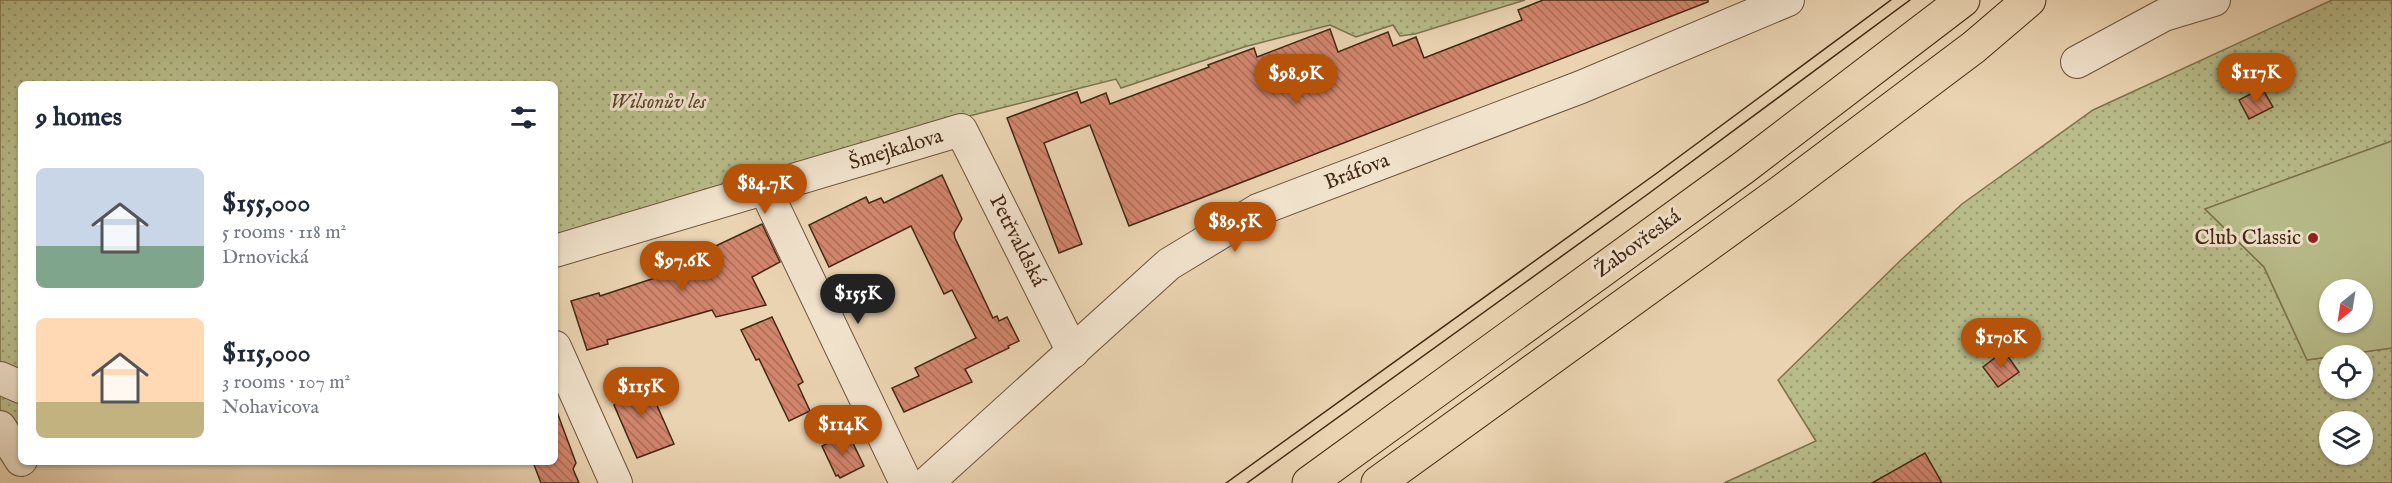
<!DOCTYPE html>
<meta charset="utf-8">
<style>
body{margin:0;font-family:"IM FELL English",serif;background:#f2f2f3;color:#1f2937;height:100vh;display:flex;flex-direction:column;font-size:22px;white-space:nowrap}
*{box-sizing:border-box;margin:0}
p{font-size:20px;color:#747a83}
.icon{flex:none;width:33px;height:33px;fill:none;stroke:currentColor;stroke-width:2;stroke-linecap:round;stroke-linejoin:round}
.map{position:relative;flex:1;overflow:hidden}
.sheet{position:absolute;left:18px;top:81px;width:540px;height:384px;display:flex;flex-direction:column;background:#fff;border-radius:9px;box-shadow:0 2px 4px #0004}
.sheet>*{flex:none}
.needle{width:39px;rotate:210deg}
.buttons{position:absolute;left:2319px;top:279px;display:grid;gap:12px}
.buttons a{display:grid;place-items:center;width:54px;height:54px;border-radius:50%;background:#fff;box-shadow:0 2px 4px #0004;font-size:30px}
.price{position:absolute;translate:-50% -51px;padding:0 14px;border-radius:21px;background:#b45309;color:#fff;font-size:20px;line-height:39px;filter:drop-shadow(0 2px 3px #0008)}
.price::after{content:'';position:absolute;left:50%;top:36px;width:18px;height:14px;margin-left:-9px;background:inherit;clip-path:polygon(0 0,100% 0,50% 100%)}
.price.on{background:#222;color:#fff}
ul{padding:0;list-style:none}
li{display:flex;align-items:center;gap:18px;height:150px;padding:0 18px}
li span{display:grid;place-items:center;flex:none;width:168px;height:120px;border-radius:9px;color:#555}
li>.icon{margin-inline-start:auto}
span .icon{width:72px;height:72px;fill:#fffc;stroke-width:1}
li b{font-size:26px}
h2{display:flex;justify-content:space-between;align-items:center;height:72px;padding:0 18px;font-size:26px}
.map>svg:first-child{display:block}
.green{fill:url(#green-dots);stroke:#7e724e;stroke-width:1.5;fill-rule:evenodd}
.pitch{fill:#b8bc8a;stroke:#7e724e;stroke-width:1.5;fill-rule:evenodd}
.building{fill:url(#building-back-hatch);stroke:#432812;stroke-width:1.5}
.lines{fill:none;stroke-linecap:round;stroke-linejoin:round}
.street-casing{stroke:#6d533a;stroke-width:34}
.highway-casing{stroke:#432812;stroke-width:35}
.street{stroke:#f1e2cc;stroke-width:32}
.highway{stroke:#ead3b1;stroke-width:33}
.tram{stroke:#432812;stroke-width:1.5}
.poi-dot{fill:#8f2418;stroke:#f1e2cc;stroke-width:2}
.labels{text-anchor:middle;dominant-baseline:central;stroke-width:6;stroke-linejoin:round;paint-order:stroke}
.park-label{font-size:21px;font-style:italic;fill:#5a462a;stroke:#f1e2cc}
.street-label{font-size:21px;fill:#432812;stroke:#f1e2cc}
.poi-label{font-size:21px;fill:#432812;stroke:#f1e2cc;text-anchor:end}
</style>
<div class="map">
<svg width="2392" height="483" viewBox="0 0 2392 483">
<defs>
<pattern id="green-dots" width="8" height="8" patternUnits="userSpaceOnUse" patternTransform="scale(1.5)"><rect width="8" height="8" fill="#b8bc8a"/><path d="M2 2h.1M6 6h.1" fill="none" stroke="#97996f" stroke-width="1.8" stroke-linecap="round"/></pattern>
<pattern id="building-back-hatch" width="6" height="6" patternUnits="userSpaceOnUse" patternTransform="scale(1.5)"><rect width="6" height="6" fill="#d2856d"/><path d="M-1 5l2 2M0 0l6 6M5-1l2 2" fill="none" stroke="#ac6d58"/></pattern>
</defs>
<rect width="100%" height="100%" fill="#ead3b1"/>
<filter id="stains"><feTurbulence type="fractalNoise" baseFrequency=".00333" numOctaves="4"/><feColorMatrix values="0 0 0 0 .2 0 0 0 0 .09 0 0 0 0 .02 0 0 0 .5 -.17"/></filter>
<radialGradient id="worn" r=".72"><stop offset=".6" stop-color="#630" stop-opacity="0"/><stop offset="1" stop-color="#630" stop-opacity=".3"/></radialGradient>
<!-- green -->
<g class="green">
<path d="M0,0H1525L1415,34L1400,36L1393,25L1356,37L1330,25L1244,47L1121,88L1116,79L969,116L555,238V84H21V377L0,366Z"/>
<path d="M2332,0H2392V141L2205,209L2264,267L2307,360L2329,357L2330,388H2362V356L2338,355L2392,348V483H1724L1816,441L1778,380L1902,259L1962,204L2093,110ZM2330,422H2362V454H2330Z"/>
<path d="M0,385L21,394V433L15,435L0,410Z"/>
</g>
<!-- pitch -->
<path class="pitch" d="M2392,141V348L2307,360L2264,267L2205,209ZM2330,290H2362V322H2330Z"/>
<!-- building -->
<g class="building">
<path d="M1543,0H1708V2L1129,226L1090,125L1044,143L1082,244L1059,253L1007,118L1077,92L1081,103L1106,93L1110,104L1209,67L1208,65L1254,48L1257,57L1330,29L1338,52L1388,32L1393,46L1416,37L1424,58L1522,20L1518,10Z"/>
<path d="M2262,88L2273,107L2249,119L2239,100Z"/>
<path d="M942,175L962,219L954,233L955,238L993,318L997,316L999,321L1007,317L1019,341L1008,346L1009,348L965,369L972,382L904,412L892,388L919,376L915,368L976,338L952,290L944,294L911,226L829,267L809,225L866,197L869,203L881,198L884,203Z"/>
<path d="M762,224L780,262L752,277L766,305L716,317L712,310L607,340L608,344L587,350L571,301L599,293L600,296L670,273L704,264L703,252Z"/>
<path d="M772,317L803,382L798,385L810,411L789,421L759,359L756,360L741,330Z"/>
<path d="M2004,351L2019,372L1998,387L1983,367Z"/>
<path d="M644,376L674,444L637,458L614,405L616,404L610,391Z"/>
<path d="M557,412L576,463L573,469L579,483H541L533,462H555V413Z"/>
<path d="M848,433L864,466L840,478L838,475L836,476L822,446Z"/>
<path d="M1925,453L1942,483H1872Z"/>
</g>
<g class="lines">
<!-- street casing -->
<g class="street-casing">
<g id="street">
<path d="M2077,62L2164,15L2214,0"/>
<path d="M765,189L906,483"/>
<path d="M555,251L961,130L1073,352"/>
<path d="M555,347L616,483"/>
<path d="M0,378L21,387"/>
<path d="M0,427L21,460"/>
<path d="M927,483L1169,264L1258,210L1581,87L1788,0"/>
</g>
</g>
<!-- highway casing -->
<g class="highway-casing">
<g id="highway">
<path d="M1309,483L1743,168L1963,0"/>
<path d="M1378,483L1781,192L1974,47L2029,0"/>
</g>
</g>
<!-- street -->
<use href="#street" class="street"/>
<!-- highway -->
<use href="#highway" class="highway"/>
<!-- tram -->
<g class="tram">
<path d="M1226,483L1657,173L1891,0"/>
<path d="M1247,483L1648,194L1910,0"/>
</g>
</g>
<!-- markers -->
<circle class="poi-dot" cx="2313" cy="238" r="6"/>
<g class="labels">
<!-- park labels -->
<g class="park-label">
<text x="658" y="102">Wilsonův les</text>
</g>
<!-- street labels -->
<g class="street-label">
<text transform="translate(896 150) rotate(-17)">Šmejkalova</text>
<text transform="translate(1357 172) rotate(-21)">Bráfova</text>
<text transform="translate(1017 241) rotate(63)">Petřvaldská</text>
<text transform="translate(1638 244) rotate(-36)">Žabovřeská</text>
</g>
<!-- poi labels -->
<g class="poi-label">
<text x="2301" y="238">Club Classic</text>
</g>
</g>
<rect width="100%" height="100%" filter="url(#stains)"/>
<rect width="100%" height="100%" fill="url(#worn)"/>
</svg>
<div class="buttons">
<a><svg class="needle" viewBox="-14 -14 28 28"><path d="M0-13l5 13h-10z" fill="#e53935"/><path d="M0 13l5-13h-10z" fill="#747a83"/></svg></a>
<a><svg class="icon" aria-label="locate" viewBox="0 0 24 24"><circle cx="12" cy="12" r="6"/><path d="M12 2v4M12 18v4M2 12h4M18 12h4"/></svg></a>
<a><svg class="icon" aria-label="layers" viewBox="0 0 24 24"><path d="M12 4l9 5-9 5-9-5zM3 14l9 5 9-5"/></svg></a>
</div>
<b class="price" style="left:2256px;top:104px">$117K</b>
<b class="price" style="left:1296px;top:105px">$98.9K</b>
<b class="price" style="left:765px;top:215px">$84.7K</b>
<b class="price" style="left:1235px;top:253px">$89.5K</b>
<b class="price" style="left:682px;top:292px">$97.6K</b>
<b class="price on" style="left:858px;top:325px">$155K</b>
<b class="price" style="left:2001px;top:369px">$170K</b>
<b class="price" style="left:641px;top:418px">$115K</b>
<b class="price" style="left:843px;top:456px">$114K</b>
<section class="sheet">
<h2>9 homes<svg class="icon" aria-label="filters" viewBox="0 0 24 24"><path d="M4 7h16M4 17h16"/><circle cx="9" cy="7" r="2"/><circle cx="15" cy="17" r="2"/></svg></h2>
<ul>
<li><span style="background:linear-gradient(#c9d6e8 65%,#7fa58c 0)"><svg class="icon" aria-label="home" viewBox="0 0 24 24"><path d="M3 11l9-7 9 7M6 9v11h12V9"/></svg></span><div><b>$155,000</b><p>5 rooms · 118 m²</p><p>Drnovická</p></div></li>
<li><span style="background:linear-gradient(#ffd9b3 70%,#c2b280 0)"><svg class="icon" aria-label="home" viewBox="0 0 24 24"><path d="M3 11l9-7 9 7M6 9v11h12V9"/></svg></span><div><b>$115,000</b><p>3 rooms · 107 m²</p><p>Nohavicova</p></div></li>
</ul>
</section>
</div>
